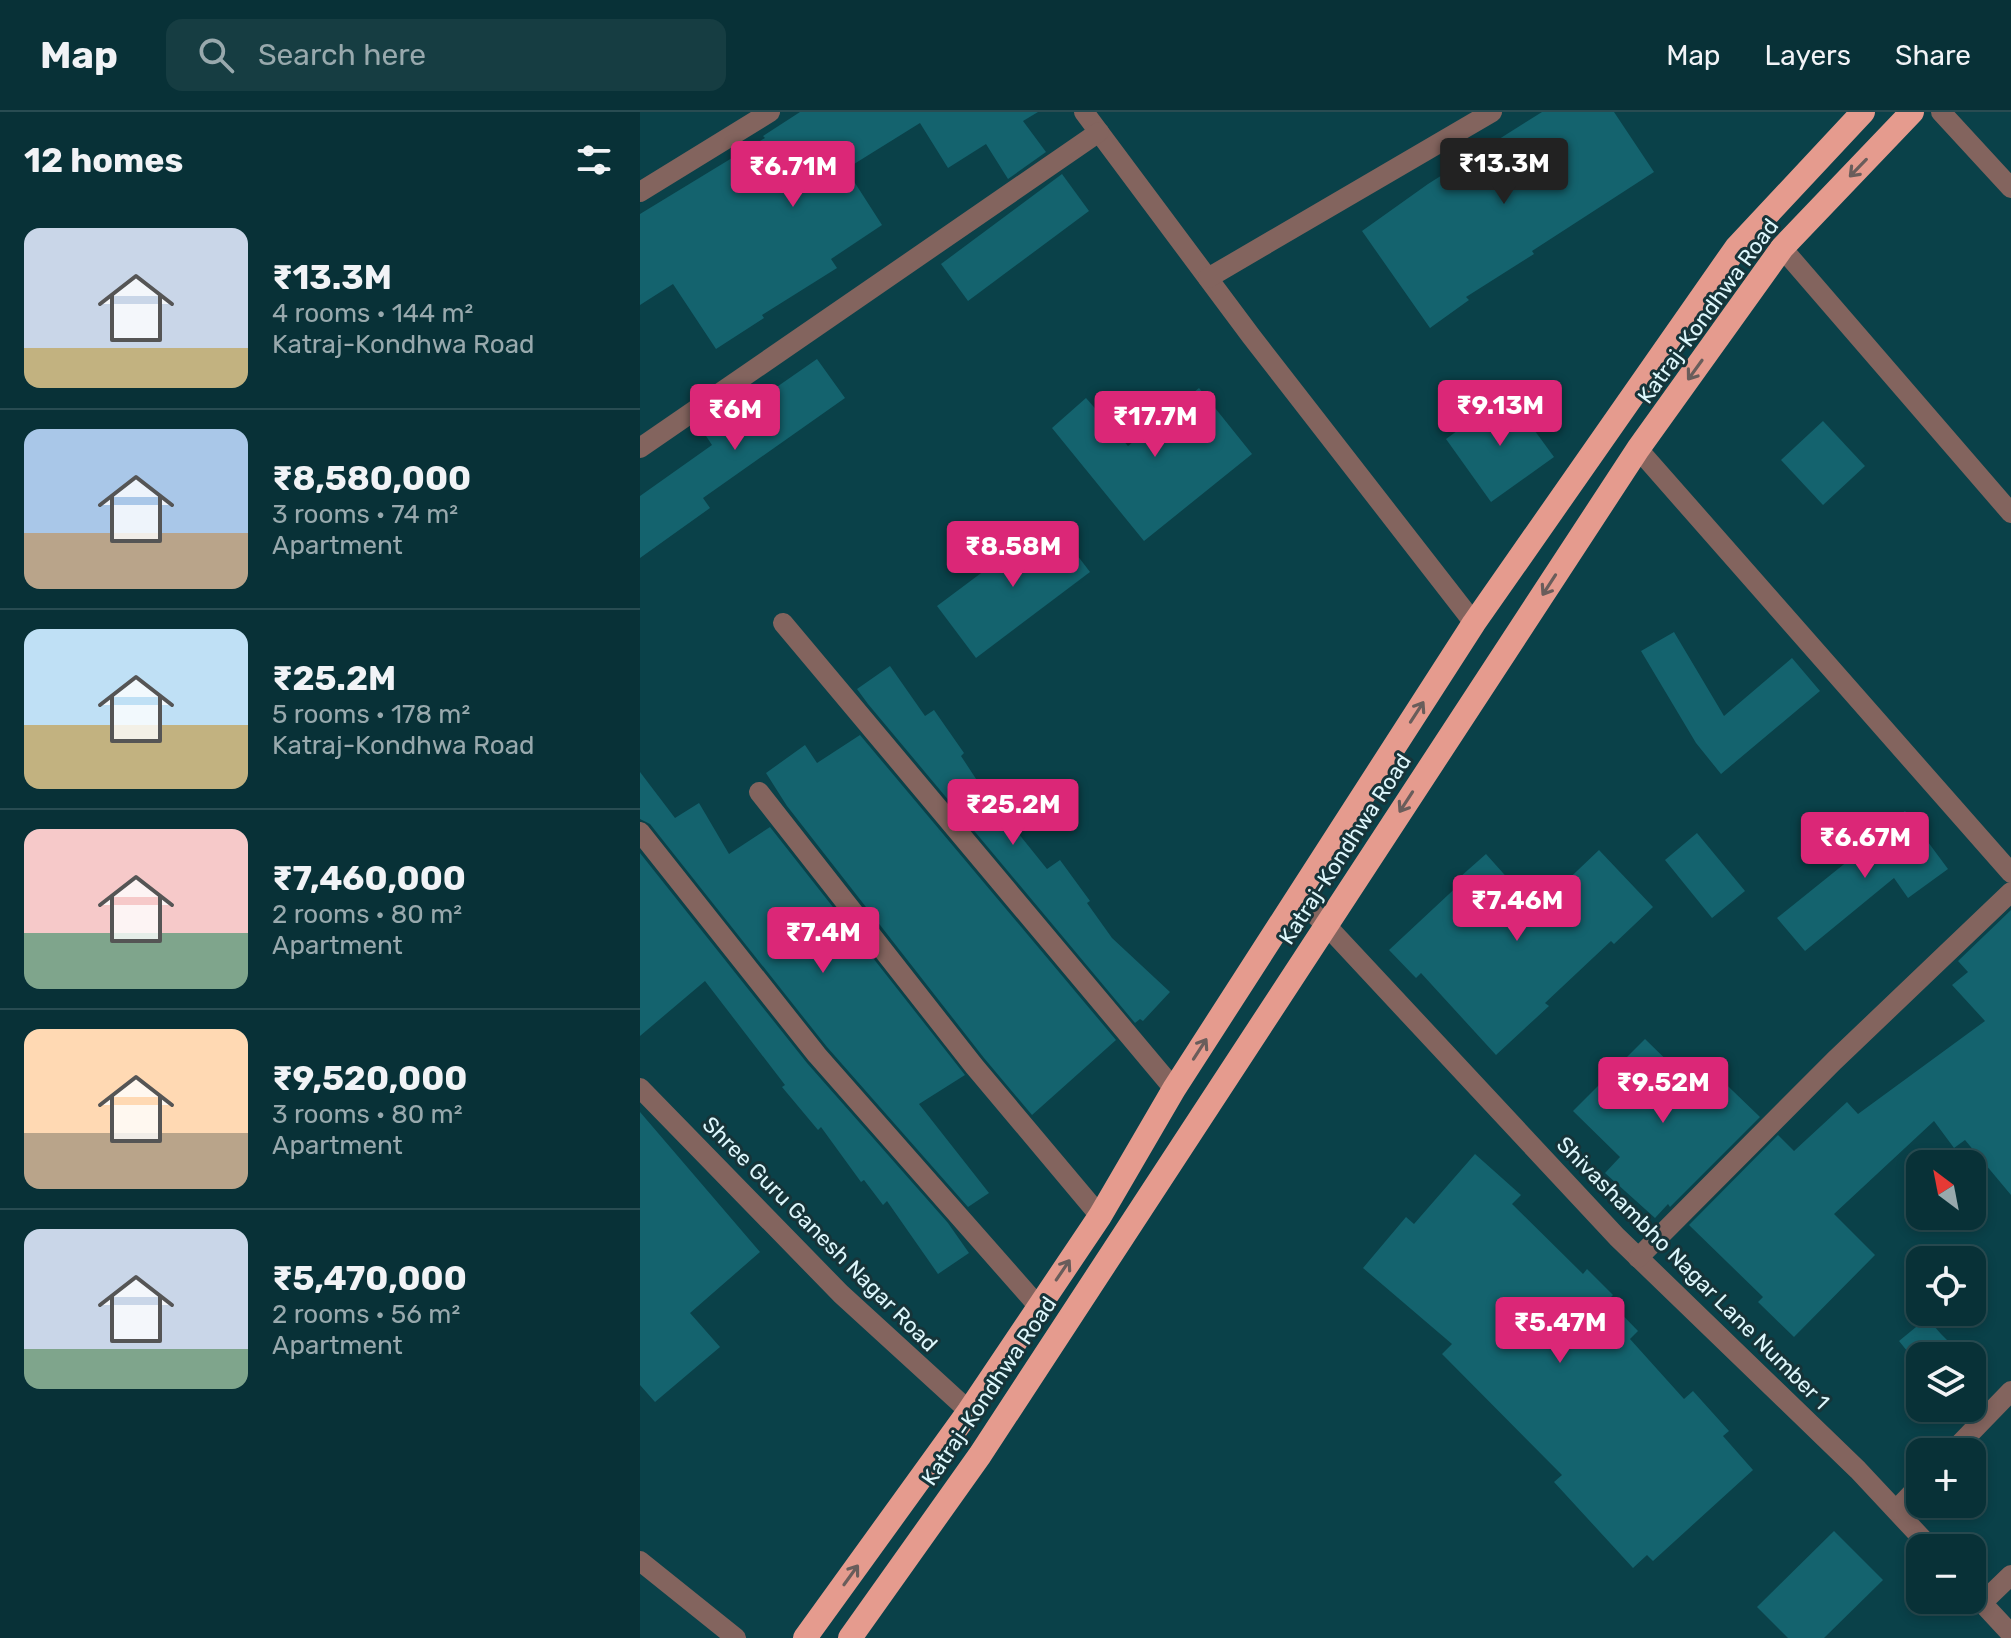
<!DOCTYPE html>
<meta charset="utf-8">
<style>
body{margin:0;font-family:Rubik,sans-serif;background:#163d42;color:#f1f3f6;height:100vh;display:flex;flex-direction:column;font-size:30px;white-space:nowrap}
*{box-sizing:border-box;margin:0}
p{font-size:26px;color:#98a9ad}
.icon{flex:none;width:44px;height:44px;fill:none;stroke:currentColor;stroke-width:2;stroke-linecap:round;stroke-linejoin:round}
.map{position:relative;flex:1;overflow:hidden}
.side{display:flex;flex-direction:column;background:#083137;width:640px}
.side>*{flex:none}
.needle{width:52px;rotate:328deg}
.controls{position:absolute;left:1266px;top:1038px;display:grid;gap:16px}
.controls a{display:grid;place-items:center;width:80px;height:80px;border-radius:16px;background:#083137;box-shadow:0 4px 12px #0003,0 0 0 2px #294c52;font-size:40px}
.price{position:absolute;translate:-50% -68px;padding:0 18px;border-radius:8px;background:#db2777;color:#fff;font-size:26px;line-height:52px;filter:drop-shadow(0 2px 4px #0008)}
.price::after{content:'';position:absolute;left:50%;top:48px;width:24px;height:18px;margin-left:-12px;background:inherit;clip-path:polygon(0 0,100% 0,50% 100%)}
.price.active{background:#222;color:#fff}
ul{padding:0;list-style:none}
li{display:flex;align-items:center;gap:24px;height:200px;padding:0 24px}
li+li{border-top:2px solid #294c52}
li span{display:grid;place-items:center;flex:none;width:224px;height:160px;border-radius:16px;color:#555}
li>.icon{margin-inline-start:auto}
span .icon{width:96px;height:96px;fill:#fffc;stroke-width:1}
li b{font-size:34px}
h2{display:flex;justify-content:space-between;align-items:center;height:96px;padding:0 24px;font-size:34px}
header{display:flex;align-items:center;gap:48px;box-sizing:border-box;height:112px;padding:0 40px;background:#083137;border-bottom:2px solid #294c52}
header strong{font-size:38px}
nav{display:flex;gap:44px;margin-inline-start:auto;font-size:28px}
.search{width:560px;height:72px;background:#163d42;display:flex;align-items:center;gap:20px;box-sizing:border-box;padding:0 28px;border-radius:16px;color:#98a9ad;font-size:30px}
main{display:flex;flex:1;min-height:0}
.map>svg:first-child{display:block}
.building{fill:#14636e}
.lines{fill:none;stroke-linecap:round;stroke-linejoin:round}
.minor{stroke:#83645e;stroke-width:20}
.highway{stroke:#e59b8e;stroke-width:24}
.oneway{stroke:#695d5b}
.labels{text-anchor:middle;dominant-baseline:central;stroke-width:6;stroke-linejoin:round;paint-order:stroke}
.street-label{font-size:22px;fill:#ddf7fc;stroke:#163439}
</style>
<header>
<strong>Map</strong>
<div class="search"><svg class="icon" aria-label="search" viewBox="0 0 24 24"><circle cx="10" cy="10" r="6"/><path d="M15 15l6 6"/></svg>Search here</div>
<nav><a>Map</a><a>Layers</a><a>Share</a></nav>
</header>
<main>
<section class="side">
<h2>12 homes<svg class="icon" aria-label="filters" viewBox="0 0 24 24"><path d="M4 7h16M4 17h16"/><circle cx="9" cy="7" r="2"/><circle cx="15" cy="17" r="2"/></svg></h2>
<ul>
<li><span style="background:linear-gradient(#c9d6e8 75%,#c2b280 0)"><svg class="icon" aria-label="home" viewBox="0 0 24 24"><path d="M3 11l9-7 9 7M6 9v11h12V9"/></svg></span><div><b>₹13.3M</b><p>4 rooms · 144 m²</p><p>Katraj-Kondhwa Road</p></div></li>
<li><span style="background:linear-gradient(#a9c7e8 65%,#b9a48a 0)"><svg class="icon" aria-label="home" viewBox="0 0 24 24"><path d="M3 11l9-7 9 7M6 9v11h12V9"/></svg></span><div><b>₹8,580,000</b><p>3 rooms · 74 m²</p><p>Apartment</p></div></li>
<li><span style="background:linear-gradient(#bfe0f5 60%,#c2b280 0)"><svg class="icon" aria-label="home" viewBox="0 0 24 24"><path d="M3 11l9-7 9 7M6 9v11h12V9"/></svg></span><div><b>₹25.2M</b><p>5 rooms · 178 m²</p><p>Katraj-Kondhwa Road</p></div></li>
<li><span style="background:linear-gradient(#f6c9c9 65%,#7fa58c 0)"><svg class="icon" aria-label="home" viewBox="0 0 24 24"><path d="M3 11l9-7 9 7M6 9v11h12V9"/></svg></span><div><b>₹7,460,000</b><p>2 rooms · 80 m²</p><p>Apartment</p></div></li>
<li><span style="background:linear-gradient(#ffd9b3 65%,#b9a48a 0)"><svg class="icon" aria-label="home" viewBox="0 0 24 24"><path d="M3 11l9-7 9 7M6 9v11h12V9"/></svg></span><div><b>₹9,520,000</b><p>3 rooms · 80 m²</p><p>Apartment</p></div></li>
<li><span style="background:linear-gradient(#c9d6e8 75%,#7fa58c 0)"><svg class="icon" aria-label="home" viewBox="0 0 24 24"><path d="M3 11l9-7 9 7M6 9v11h12V9"/></svg></span><div><b>₹5,470,000</b><p>2 rooms · 56 m²</p><p>Apartment</p></div></li>
</ul>
</section>
<div class="map">
<svg width="1371" height="1526" viewBox="0 0 1371 1526">
<rect width="100%" height="100%" fill="#0a4149"/>
<!-- building -->
<g class="building">
<path d="M160,0H398L383,9L406,40L368,67L346,32L308,56L280,11L206,57L242,113L191,147L197,156L122,203L124,206L76,237L33,172L0,193V102L125,26L123,24Z"/>
<path d="M902,0H974L1014,60L892,139L894,142L826,185L829,188L790,216L722,119L788,72Z"/>
<path d="M422,62L449,99L328,189L301,152Z"/>
<path d="M177,247L205,286L63,386L70,396L0,446V384L72,333L66,324Z"/>
<path d="M559,276L612,342L504,429L412,316L446,286L488,334Z"/>
<path d="M868,282L914,345L851,390L806,327Z"/>
<path d="M1183,309L1225,354L1183,393L1141,348Z"/>
<path d="M411,409L450,460L336,546L297,494Z"/>
<path d="M1034,520L1084,604L1152,546L1180,579L1081,662L1056,631L1001,539Z"/>
<path d="M250,554L285,604L294,598L324,641L321,644L363,708L366,706L407,757L420,748L450,789L447,791L472,826L530,880L503,909L500,907L495,911L228,592L217,577Z"/>
<path d="M220,623L476,928L392,1003L344,946L147,694L126,661L165,633L177,651Z"/>
<path d="M0,660L35,706L59,691L89,742L130,715L325,963L279,992L349,1081L328,1095L187,935L10,712L0,707Z"/>
<path d="M1265,699L1308,757L1268,786L1254,766L1165,839L1137,806L1229,732L1226,728Z"/>
<path d="M1057,721L1105,779L1072,806L1025,748Z"/>
<path d="M959,738L1013,795L974,832L971,829L905,891L909,894L856,943L781,861L776,866L749,838L823,769L820,765L846,742L896,798Z"/>
<path d="M0,741L167,951L308,1111L329,1141L298,1162L247,1089L243,1093L224,1068L221,1070L181,1015L178,1018L142,975L145,973L65,869L0,924Z"/>
<path d="M1371,798V1083L1325,1028L1314,1036L1294,1009L1194,1102L1235,1143L1154,1225L1118,1190L1123,1185L1049,1113L1138,1023L1154,1039L1207,990L1218,1002L1345,909L1312,873L1328,860L1318,849Z"/>
<path d="M1005,927L1049,970L1066,953L1120,1005L1030,1095L1028,1092L1015,1106L965,1061L980,1045L933,999Z"/>
<path d="M0,1000L120,1140L50,1201L80,1235L15,1290L0,1273Z"/>
<path d="M835,1042L881,1083L872,1092L943,1162L947,1157L973,1183L968,1188L998,1219L990,1227L1044,1287L1053,1279L1089,1319L1083,1324L1113,1358L1013,1449L1007,1443L993,1456L914,1370L922,1363L802,1242L812,1232L723,1156L766,1105L774,1112Z"/>
<path d="M1287,1206L1301,1222L1323,1244H1280V1255L1259,1229Z"/>
<path d="M1194,1419L1243,1468L1184,1526H1148L1117,1495Z"/>
</g>
<g class="lines">
<!-- minor -->
<g class="minor">
<path d="M444,0L611,224L834,511"/>
<path d="M1301,0L1371,76"/>
<path d="M0,80L130,0"/>
<path d="M1142,136L1371,401"/>
<path d="M568,166L852,0"/>
<path d="M0,336L459,20"/>
<path d="M998,337L1371,761"/>
<path d="M143,511L534,977"/>
<path d="M119,680L334,954L460,1104"/>
<path d="M0,720L177,943L399,1195"/>
<path d="M657,786L686,813L977,1125L1218,1358L1291,1436"/>
<path d="M0,976L201,1182L329,1299"/>
<path d="M998,1146L1194,949L1371,780"/>
<path d="M1312,1340L1371,1279"/>
<path d="M1256,1398L1280,1373"/>
<path d="M0,1449L96,1526"/>
<path d="M1332,1480L1371,1522"/>
<path d="M1342,1491L1371,1463"/>
</g>
<!-- highway -->
<g class="highway">
<path d="M165,1526L329,1299L460,1104L534,977L834,511L1096,136L1223,0"/>
<path d="M210,1526L340,1343L998,337L1142,136L1272,0"/>
</g>
</g>
<!-- one-way arrows -->
<defs><path id="oneway-shaft" d="M-6 0H5M1.5-3L5.5 0L1.5 3" fill="none" stroke-width="1.6" stroke-linecap="round" stroke-linejoin="round" transform="scale(2)"/></defs>
<g class="oneway">
<use href="#oneway-shaft" transform="translate(1218 56) rotate(134)"/>
<use href="#oneway-shaft" transform="translate(1055 258) rotate(126)"/>
<use href="#oneway-shaft" transform="translate(909 473) rotate(123)"/>
<use href="#oneway-shaft" transform="translate(777 600) rotate(-57)"/>
<use href="#oneway-shaft" transform="translate(766 690) rotate(123)"/>
<use href="#oneway-shaft" transform="translate(560 937) rotate(-57)"/>
<use href="#oneway-shaft" transform="translate(423 1158) rotate(-56)"/>
<use href="#oneway-shaft" transform="translate(211 1463) rotate(-54)"/>
</g>
<g class="labels">
<!-- street labels -->
<g class="street-label">
<text transform="translate(1068 199) rotate(-54)">Katraj-Kondhwa Road</text>
<text transform="translate(705 737) rotate(-57)">Katraj-Kondhwa Road</text>
<text transform="translate(180 1122) rotate(45)">Shree Guru Ganesh Nagar Road</text>
<text transform="translate(1053 1161) rotate(45)">Shivashambho Nagar Lane Number 1</text>
<text transform="translate(349 1279) rotate(-56)">Katraj-Kondhwa Road</text>
</g>
</g>
</svg>
<div class="controls">
<a><svg class="needle" viewBox="-14 -14 28 28"><path d="M0-13l5 13h-10z" fill="#e53935"/><path d="M0 13l5-13h-10z" fill="#98a9ad"/></svg></a>
<a><svg class="icon" aria-label="locate" viewBox="0 0 24 24"><circle cx="12" cy="12" r="6"/><path d="M12 2v4M12 18v4M2 12h4M18 12h4"/></svg></a>
<a><svg class="icon" aria-label="layers" viewBox="0 0 24 24"><path d="M12 4l9 5-9 5-9-5zM3 14l9 5 9-5"/></svg></a>
<a>+</a>
<a>−</a>
</div>
<b class="price active" style="left:864px;top:94px">₹13.3M</b>
<b class="price" style="left:153px;top:97px">₹6.71M</b>
<b class="price" style="left:860px;top:336px">₹9.13M</b>
<b class="price" style="left:95px;top:340px">₹6M</b>
<b class="price" style="left:515px;top:347px">₹17.7M</b>
<b class="price" style="left:373px;top:477px">₹8.58M</b>
<b class="price" style="left:373px;top:735px">₹25.2M</b>
<b class="price" style="left:1225px;top:768px">₹6.67M</b>
<b class="price" style="left:877px;top:831px">₹7.46M</b>
<b class="price" style="left:183px;top:863px">₹7.4M</b>
<b class="price" style="left:1023px;top:1013px">₹9.52M</b>
<b class="price" style="left:920px;top:1253px">₹5.47M</b>
</div>
</main>
